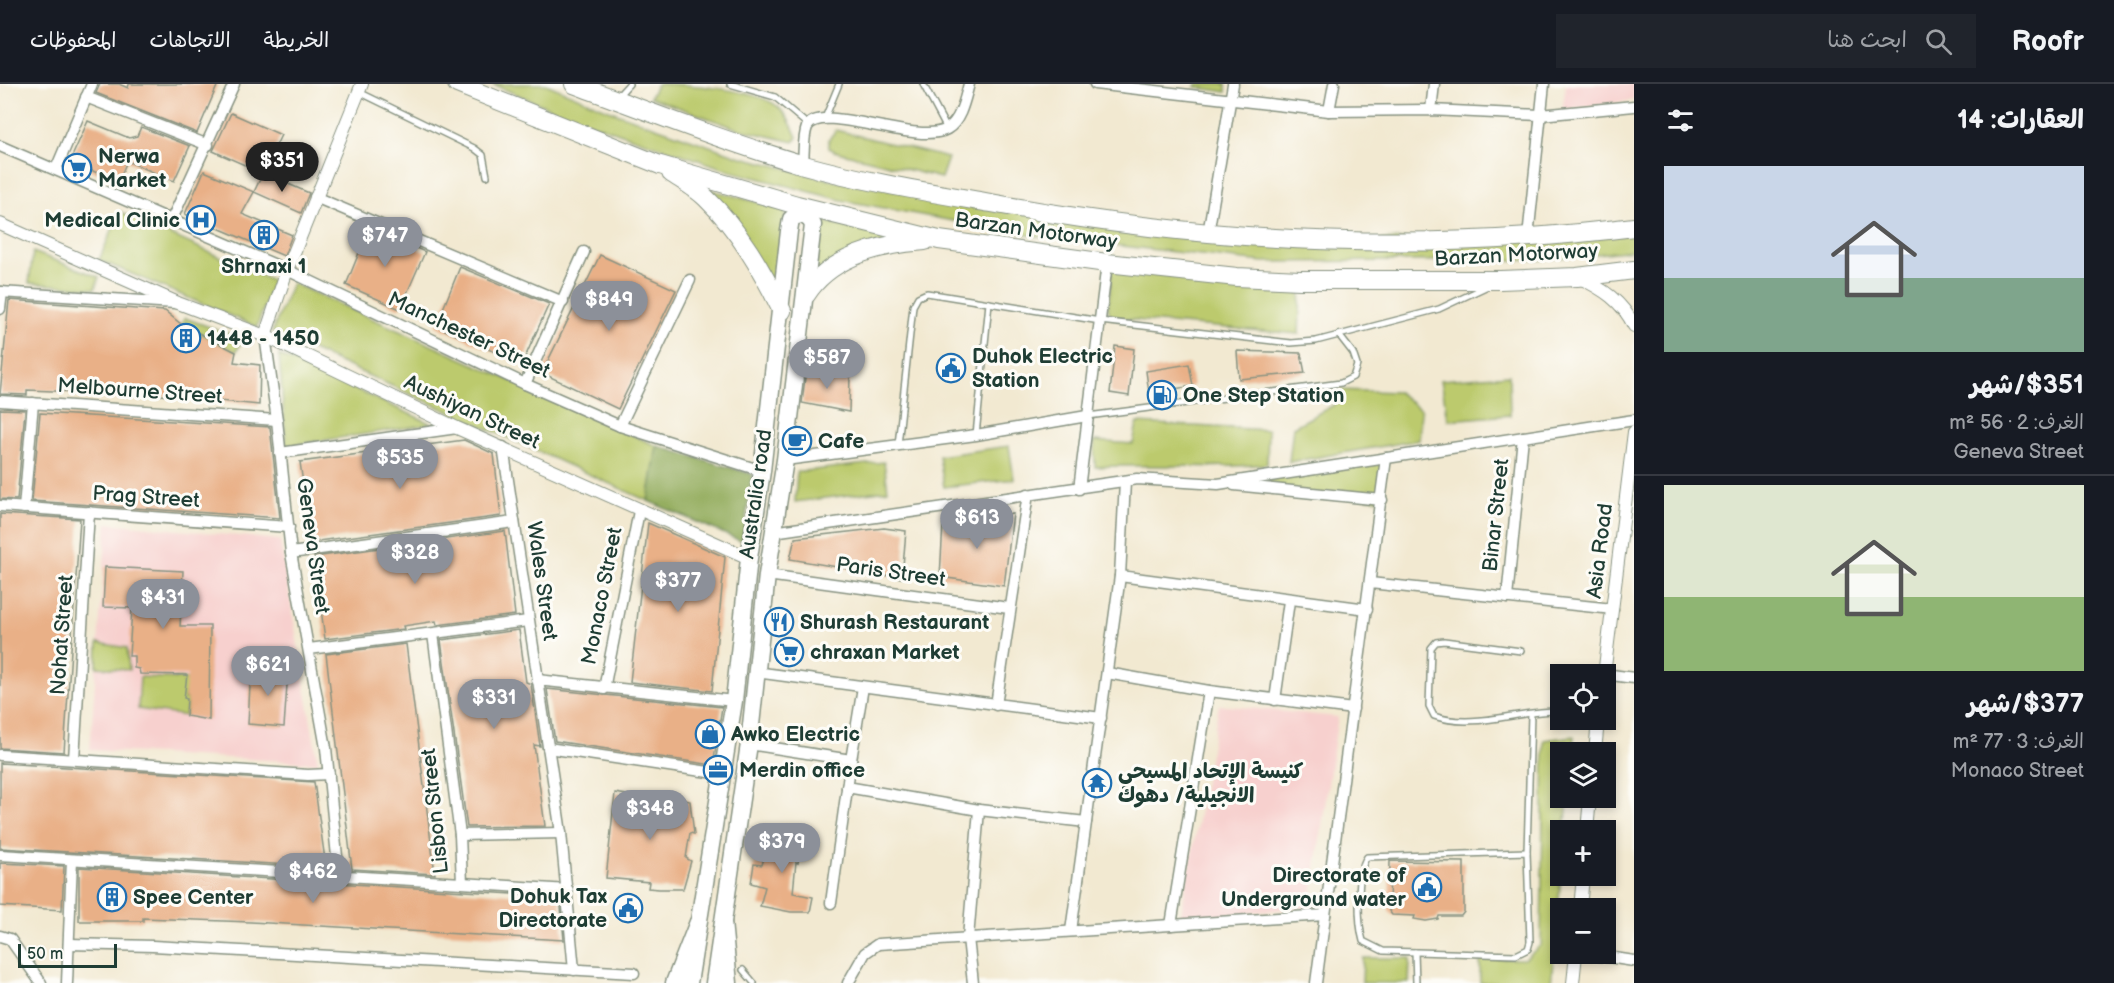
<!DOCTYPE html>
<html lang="ar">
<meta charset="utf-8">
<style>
body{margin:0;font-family:"Balsamiq Sans","Playpen Sans Arabic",sans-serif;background:#20242c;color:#f1f3f6;direction:rtl;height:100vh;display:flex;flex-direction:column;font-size:22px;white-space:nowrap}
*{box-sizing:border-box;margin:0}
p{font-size:20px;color:#9ea1a6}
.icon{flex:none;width:33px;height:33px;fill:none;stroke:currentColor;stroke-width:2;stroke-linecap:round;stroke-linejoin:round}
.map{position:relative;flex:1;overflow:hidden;direction:ltr}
.drawer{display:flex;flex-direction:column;background:#171b24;width:480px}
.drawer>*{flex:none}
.fabs{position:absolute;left:1550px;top:580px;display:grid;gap:12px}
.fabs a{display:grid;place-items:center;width:66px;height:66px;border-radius:0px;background:#171b24;box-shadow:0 3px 9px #0003;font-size:30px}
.scale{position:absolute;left:18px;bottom:15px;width:99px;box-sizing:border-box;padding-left:6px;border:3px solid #1f3d34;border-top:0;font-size:16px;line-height:21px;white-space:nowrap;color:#1f3d34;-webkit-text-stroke:4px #fdfcf7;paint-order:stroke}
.price{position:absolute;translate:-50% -51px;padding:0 14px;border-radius:21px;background:#8c9099;color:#fff;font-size:20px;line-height:39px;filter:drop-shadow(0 2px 3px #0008)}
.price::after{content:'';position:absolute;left:50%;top:36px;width:18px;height:14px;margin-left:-9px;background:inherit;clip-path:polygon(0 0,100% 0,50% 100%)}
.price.selected{background:#222;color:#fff}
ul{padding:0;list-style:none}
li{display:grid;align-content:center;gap:12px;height:318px;padding:0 30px}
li+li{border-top:2px solid #363941}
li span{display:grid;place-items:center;height:186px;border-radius:0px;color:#555}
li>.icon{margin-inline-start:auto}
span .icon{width:108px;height:108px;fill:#fffc;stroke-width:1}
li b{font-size:26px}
h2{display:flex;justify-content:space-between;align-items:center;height:72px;padding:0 30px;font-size:26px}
header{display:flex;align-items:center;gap:36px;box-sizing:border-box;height:84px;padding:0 30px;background:#171b24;border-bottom:2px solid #363941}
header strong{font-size:28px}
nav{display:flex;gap:33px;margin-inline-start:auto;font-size:21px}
.search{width:420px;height:54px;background:#20242c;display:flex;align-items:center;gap:15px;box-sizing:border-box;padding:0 21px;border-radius:0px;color:#9ea1a6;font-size:22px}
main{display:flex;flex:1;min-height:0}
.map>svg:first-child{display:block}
.built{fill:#f7d0ce}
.green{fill:#bcca6d;stroke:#6e8450;stroke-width:1.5}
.forest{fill:#95ae60;stroke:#5a764a;stroke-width:1.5}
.building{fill:#e9b087}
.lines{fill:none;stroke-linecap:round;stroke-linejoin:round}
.service-casing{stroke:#889382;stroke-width:8}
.minor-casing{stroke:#889382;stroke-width:13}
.tertiary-casing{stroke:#889382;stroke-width:14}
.primary-casing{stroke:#889382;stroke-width:19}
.trunk-casing{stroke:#889382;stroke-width:19}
.motorway-casing{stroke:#889382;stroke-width:20}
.service{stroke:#fff;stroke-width:5}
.minor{stroke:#fff;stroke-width:10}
.tertiary{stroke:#fff;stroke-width:12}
.primary{stroke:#fff;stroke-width:16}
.trunk{stroke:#fff;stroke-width:16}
.motorway{stroke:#fff;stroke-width:18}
.labels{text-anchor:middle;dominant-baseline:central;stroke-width:6;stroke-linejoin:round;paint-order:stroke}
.poi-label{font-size:21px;font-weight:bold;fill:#1f3d34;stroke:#fdfcf7;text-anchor:start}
.street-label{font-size:21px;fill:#1f3d34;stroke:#fdfcf7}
</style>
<header>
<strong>Roofr</strong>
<div class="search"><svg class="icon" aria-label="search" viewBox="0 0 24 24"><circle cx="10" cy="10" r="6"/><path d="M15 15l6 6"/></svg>ابحث هنا</div>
<nav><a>الخريطة</a><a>الاتجاهات</a><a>المحفوظات</a></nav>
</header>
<main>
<section class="drawer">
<h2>العقارات: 14<svg class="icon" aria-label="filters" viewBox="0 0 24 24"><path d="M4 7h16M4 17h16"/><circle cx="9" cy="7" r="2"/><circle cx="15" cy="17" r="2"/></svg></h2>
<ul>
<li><span style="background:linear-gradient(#c9d6e8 60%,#7fa58c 0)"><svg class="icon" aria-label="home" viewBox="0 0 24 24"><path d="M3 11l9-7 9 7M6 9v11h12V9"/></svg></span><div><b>$351/شهر</b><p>الغرف: 2 · 56 m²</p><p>Geneva Street</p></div></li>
<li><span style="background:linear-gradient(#dfe7d0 60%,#8fb573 0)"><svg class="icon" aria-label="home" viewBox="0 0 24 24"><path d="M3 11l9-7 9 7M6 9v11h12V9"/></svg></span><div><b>$377/شهر</b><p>الغرف: 3 · 77 m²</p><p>Monaco Street</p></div></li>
</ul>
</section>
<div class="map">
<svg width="1634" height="899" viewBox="0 0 1634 899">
<rect width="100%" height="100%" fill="#fdfcf7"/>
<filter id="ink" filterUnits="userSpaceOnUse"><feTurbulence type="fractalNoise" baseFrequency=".0167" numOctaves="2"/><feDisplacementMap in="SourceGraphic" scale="12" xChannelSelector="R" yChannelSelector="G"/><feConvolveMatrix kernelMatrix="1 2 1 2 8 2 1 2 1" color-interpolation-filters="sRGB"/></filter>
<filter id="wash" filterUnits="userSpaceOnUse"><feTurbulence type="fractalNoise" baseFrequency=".008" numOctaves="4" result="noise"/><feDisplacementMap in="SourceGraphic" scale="24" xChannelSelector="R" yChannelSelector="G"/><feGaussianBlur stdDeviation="1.35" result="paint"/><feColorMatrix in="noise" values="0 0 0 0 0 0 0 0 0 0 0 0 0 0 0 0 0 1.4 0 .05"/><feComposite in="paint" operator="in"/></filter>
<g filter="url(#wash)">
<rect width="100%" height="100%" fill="#f2e9d1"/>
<!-- built -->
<g class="built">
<path d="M1566,0H1634V16L1562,26Z"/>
<path d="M107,439L280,456L318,679L90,666Z"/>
<path d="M1219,621L1338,633L1310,823L1180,835Z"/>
</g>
<!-- green -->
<g class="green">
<path d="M492,0H546L616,29L738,72L835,97L1228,159L1634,150V166L1540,176L1263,178L1033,152L841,116L731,87L569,32Z"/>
<path d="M657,0C685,0 755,5 777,22C787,30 792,42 797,53L794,58L738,45L650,13Z"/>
<path d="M1196,0H1226V8L1195,3Z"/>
<path d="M836,46L948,74L941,94L834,67L829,64V55Z"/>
<path d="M693,101L786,126L777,208Z"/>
<path d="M120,128L273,197L257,243L99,176Z"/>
<path d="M823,137L901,156L814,195Z"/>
<path d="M33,168L99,193L95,205L29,199Z"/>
<path d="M1112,186L1301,202L1299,250L1112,234L1108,225Z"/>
<path d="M292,199L657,362L648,417L272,248Z"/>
<path d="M185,234L243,255L236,268L181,240Z"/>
<path d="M279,271L432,340L286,362Z"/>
<path d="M1509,291L1510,331L1448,336L1441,296Z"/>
<path d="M1338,306L1398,308L1421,326L1419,356L1289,378L1293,343L1334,321Z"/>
<path d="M1137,339L1268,346L1267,380C1209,386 1153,379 1095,383L1094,357L1133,360Z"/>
<path d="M1009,362L1014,395L944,403L939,372Z"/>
<path d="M1386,374L1382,416L1218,400Z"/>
<path d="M884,378L888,406L795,418L797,388Z"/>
<path d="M98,559L127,564L129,586L97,583Z"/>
<path d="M140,593L189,595L184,614L187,615L186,632L138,625Z"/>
<path d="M1574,652L1572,669H1560V714H1568L1565,747H1560L1561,792L1551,899H1480V875H1525L1541,861L1544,656Z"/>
<path d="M1363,874H1410L1409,899H1362Z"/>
</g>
<!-- forest -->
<path class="forest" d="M657,362L752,390L743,458L648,417Z"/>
<g id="blocks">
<!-- building -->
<g class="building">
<path d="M100,0H119L128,4L129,0H218L197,49L96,9Z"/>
<path d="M231,29L281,51L263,89L213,67Z"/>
<path d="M88,37L129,54L137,52L141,43L190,62L174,97L127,77L118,98L70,77Z"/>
<path d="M204,87L254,108L242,130L292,151L284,172L185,130Z"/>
<path d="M263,89L309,109L301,129L254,108Z"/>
<path d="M369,144L425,168L400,225L346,201Z"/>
<path d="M600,171L676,206L618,325L542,289Z"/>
<path d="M460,183L549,220L522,280L436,242Z"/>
<path d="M9,216L165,227L181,240L236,268L234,278L260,281L259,321L160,311L27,306V311L0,310Z"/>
<path d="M1115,262L1134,265L1129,312L1110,309Z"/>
<path d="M1237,267L1301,269L1305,289L1239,295Z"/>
<path d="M1189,280L1193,302L1149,309L1146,287Z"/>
<path d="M806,286L850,292L849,328L802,319Z"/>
<path d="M0,325L25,326L17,416L0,415Z"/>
<path d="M40,329L270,343L280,434L32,417Z"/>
<path d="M464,356L494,370L501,432L311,458L300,378Z"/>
<path d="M0,430L80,435L64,668L0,664Z"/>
<path d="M1013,430L1004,502L940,493L943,440Z"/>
<path d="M648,439L725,473L712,607L630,598Z"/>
<path d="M884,444L906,447L902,494L790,475L795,454Z"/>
<path d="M505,447L515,531L437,541L436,537L403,542L404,545L325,555L314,473Z"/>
<path d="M105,483L183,487L180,542H210L209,636L186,632L187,615L184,614L187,591L140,590L139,585L134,584V572H129L132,524L103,523Z"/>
<path d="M519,546L526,598L531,600L540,662L534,661L545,742L467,743L441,556Z"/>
<path d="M406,560L412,607L435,790L352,785L347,743L326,570Z"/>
<path d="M251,582L288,587L284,643L248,640Z"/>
<path d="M547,605L722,623L713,681L555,657Z"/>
<path d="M0,679L314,698L326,783L0,764Z"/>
<path d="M615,709L656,716L657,710L690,717L694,750L690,749L686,774L691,777L683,805H659L648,804L649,798L606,794Z"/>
<path d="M782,743L803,747L798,779L796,778L793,809L813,813L810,828H791L760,822L765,803L751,799L754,780L762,781L770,753L778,756Z"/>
<path d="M1390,777L1464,778V828L1461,832H1439L1438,835L1426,837L1414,835L1415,832L1392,831L1389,827Z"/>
<path d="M0,779L64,782L62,826L0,822Z"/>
<path d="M79,783L560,813L564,856L251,838L143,834V837H79Z"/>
</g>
</g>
</g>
<g filter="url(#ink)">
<use href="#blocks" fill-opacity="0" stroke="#889382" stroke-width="1.5"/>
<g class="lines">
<!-- service casing -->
<g class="service-casing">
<g id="service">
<path d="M730,0L775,13L808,41"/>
<path d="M923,0L947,45"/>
<path d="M359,8L474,64L483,71L487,92"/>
<path d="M618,12L629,0"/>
<path d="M825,34L839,0"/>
<path d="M1088,332L1341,299L1353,293L1357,281L1353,269L1339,251"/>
<path d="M976,351L989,219"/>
<path d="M898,361L913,222L918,213L927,209L1100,237L1291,259L1316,257L1439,225L1490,201"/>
<path d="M1521,567L1444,557L1436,558L1431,564L1429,622L1434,632C1473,646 1519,626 1560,627"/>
<path d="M1527,768L1530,858L1528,865L1516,871L1383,867L1363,857C1358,840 1356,788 1367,773Z"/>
<path d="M1527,768L1531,630"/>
<path d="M1415,868L1416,899"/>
<path d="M743,886L754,899"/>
</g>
</g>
<!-- minor casing -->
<g class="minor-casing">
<g id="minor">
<path d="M1095,0L1329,27L1431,26L1540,31L1634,22"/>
<path d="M86,13L208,61"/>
<path d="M1431,26L1434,0"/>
<path d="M1329,27L1334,0"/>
<path d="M0,62L287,186L525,300L620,342L762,387"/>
<path d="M803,80C804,69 803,53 807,43C820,17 917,62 947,45C961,37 965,14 969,0"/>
<path d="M56,85L92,0"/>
<path d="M315,113L563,218"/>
<path d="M172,135L234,0"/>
<path d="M1208,150L1233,0"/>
<path d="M1528,153L1544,0"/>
<path d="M0,208L175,219"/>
<path d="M0,225L2,208"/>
<path d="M265,252L277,336L291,469L326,664L339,792"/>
<path d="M525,300L584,168"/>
<path d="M0,317L277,336"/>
<path d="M620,342L690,196"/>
<path d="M503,363L561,749L574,886"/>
<path d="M280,369L457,344"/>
<path d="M785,376L976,351L1087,332"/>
<path d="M1234,401L1382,416"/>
<path d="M1079,405L1107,179"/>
<path d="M0,422L289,443"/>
<path d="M24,424L33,319"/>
<path d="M773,448L1137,395L1218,400L1634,336"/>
<path d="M291,469L514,438"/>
<path d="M767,491L1009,524"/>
<path d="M1120,492L1367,525"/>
<path d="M1370,499L1613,525"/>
<path d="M1507,514L1523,353"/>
<path d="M309,565L528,537"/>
<path d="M755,588L1101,634"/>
<path d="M1107,589L1209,607L1353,625"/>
<path d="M1604,590L1634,594"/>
<path d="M537,596L734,617"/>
<path d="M604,605L639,427"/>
<path d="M1275,616L1289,517"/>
<path d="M996,621L1028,410"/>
<path d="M749,660L851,676L863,603"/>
<path d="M548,664L722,690"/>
<path d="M0,671L308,691L329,690"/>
<path d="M74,675L89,428"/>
<path d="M847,703L979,726L1086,738"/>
<path d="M460,751L561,749"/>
<path d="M0,771L462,799L460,751L433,550"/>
<path d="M462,799L568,806"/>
<path d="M831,819L851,676"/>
<path d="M1171,841L1209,607"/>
<path d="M1071,847L1120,492L1125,398"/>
<path d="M0,852L10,855L41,899"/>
<path d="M69,860L153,862L634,889"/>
<path d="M1588,870L1634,877"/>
<path d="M67,899L72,776"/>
<path d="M848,899L865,869L878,860L1325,831"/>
<path d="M973,899L968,854L979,726"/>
<path d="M1316,899L1386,374"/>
</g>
</g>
<!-- tertiary casing -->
<g class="tertiary-casing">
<g id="tertiary">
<path d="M0,140L178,219L265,252L457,344L749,474"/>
<path d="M1578,193C1603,205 1622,217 1634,242"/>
<path d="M265,252L287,186L362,0"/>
<path d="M1604,591L1634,348"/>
<path d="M1595,669L1598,636"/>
<path d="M1587,747L1590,714"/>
<path d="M1580,825L1583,792"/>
<path d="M1573,899L1576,870"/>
</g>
</g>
<!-- primary casing -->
<g class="primary-casing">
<path id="primary" d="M689,899L734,617L749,474L762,387L789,147L791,135C800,128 809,132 813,141L785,376L767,491L749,660L714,899"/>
</g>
<!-- trunk casing -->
<g class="trunk-casing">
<g id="trunk">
<path d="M723,838L729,899"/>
<path d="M674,899L698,838"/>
</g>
</g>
<!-- motorway casing -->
<g class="motorway-casing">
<g id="motorway">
<path d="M457,0L660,81L797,121L939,156L1107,179L1237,193L1300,196H1500L1577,193L1634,186"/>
<path d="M574,0C650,28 726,58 804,81C865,98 928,108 991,119C1203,158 1419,170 1634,143"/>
<path d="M671,89C683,97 696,104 706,114C739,146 762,186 782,227"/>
<path d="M806,211C831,171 882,160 925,157"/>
</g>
</g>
<!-- service -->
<use href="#service" class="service"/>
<!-- minor -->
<use href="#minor" class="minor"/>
<!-- tertiary -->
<use href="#tertiary" class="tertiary"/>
<!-- primary -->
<use href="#primary" class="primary"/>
<!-- trunk -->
<use href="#trunk" class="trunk"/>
<!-- motorway -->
<use href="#motorway" class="motorway"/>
</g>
</g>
<!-- icons -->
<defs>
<g id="supermarket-ring" transform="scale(1.5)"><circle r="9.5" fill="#fdfcf7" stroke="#1f6fb2" stroke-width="1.5"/><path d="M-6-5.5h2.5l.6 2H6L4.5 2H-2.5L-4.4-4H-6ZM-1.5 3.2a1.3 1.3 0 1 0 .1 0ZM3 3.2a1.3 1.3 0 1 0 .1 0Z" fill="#1f6fb2"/></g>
<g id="hospital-ring" transform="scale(1.5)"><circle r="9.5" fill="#fdfcf7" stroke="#1f6fb2" stroke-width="1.5"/><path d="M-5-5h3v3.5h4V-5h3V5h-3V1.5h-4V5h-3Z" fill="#1f6fb2"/></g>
<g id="building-ring" transform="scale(1.5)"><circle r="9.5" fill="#fdfcf7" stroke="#1f6fb2" stroke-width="1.5"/><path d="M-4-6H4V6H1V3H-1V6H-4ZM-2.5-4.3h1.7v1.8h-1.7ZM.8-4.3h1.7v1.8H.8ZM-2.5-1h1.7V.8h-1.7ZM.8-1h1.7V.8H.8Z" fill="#1f6fb2"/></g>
<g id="civic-ring" transform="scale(1.5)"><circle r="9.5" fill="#fdfcf7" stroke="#1f6fb2" stroke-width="1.5"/><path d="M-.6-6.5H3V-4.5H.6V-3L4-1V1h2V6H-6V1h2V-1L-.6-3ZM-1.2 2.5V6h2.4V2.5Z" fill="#1f6fb2"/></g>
<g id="fuel-ring" transform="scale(1.5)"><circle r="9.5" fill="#fdfcf7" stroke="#1f6fb2" stroke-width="1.5"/><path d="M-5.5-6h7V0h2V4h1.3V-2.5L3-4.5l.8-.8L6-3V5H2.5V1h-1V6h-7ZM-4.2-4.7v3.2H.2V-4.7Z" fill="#1f6fb2"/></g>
<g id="cafe-ring" transform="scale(1.5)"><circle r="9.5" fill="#fdfcf7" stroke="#1f6fb2" stroke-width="1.5"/><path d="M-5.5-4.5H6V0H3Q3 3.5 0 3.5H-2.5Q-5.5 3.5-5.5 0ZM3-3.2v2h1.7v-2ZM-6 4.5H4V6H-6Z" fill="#1f6fb2"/></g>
<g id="restaurant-ring" transform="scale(1.5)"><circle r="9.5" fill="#fdfcf7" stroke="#1f6fb2" stroke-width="1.5"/><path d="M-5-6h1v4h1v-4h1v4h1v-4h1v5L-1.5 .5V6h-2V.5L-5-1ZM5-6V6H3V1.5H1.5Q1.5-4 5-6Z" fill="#1f6fb2"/></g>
<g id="shop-ring" transform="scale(1.5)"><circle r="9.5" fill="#fdfcf7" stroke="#1f6fb2" stroke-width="1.5"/><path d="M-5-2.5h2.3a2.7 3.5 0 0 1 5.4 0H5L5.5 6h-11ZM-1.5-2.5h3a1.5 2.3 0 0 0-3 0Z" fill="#1f6fb2"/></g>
<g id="office-ring" transform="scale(1.5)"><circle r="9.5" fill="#fdfcf7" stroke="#1f6fb2" stroke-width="1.5"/><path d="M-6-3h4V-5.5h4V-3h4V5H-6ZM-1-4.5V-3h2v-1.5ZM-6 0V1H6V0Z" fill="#1f6fb2"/></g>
<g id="temple-ring" transform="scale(1.5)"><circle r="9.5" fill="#fdfcf7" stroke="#1f6fb2" stroke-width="1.5"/><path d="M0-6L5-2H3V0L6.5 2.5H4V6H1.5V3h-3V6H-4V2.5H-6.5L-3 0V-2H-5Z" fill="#1f6fb2"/></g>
</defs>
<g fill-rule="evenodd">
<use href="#supermarket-ring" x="77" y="84"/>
<use href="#hospital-ring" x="201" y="136"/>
<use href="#building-ring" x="264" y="151"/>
<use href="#building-ring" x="186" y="254"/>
<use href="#civic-ring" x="951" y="284"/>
<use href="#fuel-ring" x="1162" y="311"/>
<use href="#cafe-ring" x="797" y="357"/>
<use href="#restaurant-ring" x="779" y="538"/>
<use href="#supermarket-ring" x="789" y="568"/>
<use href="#shop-ring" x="710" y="650"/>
<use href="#office-ring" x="718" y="686"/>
<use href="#temple-ring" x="1097" y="699"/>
<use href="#civic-ring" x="1427" y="803"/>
<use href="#building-ring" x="112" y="813"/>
<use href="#civic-ring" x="628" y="824"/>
</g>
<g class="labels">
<!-- poi labels -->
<g class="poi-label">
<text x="98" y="72">Nerwa<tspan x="98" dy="24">Market</tspan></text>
<text x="180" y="136" text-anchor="end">Medical Clinic</text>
<text x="264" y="182" text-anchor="middle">Shrnaxi 1</text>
<text x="207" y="254">1448 - 1450</text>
<text x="972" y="272">Duhok Electric<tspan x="972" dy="24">Station</tspan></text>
<text x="1183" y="311">One Step Station</text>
<text x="818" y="357">Cafe</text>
<text x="800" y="538">Shurash Restaurant</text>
<text x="810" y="568">chraxan Market</text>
<text x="731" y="650">Awko Electric</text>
<text x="739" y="686">Merdin office</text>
<text x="1118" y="687">كنيسة الإتحاد المسيحي<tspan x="1118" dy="24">الانجيلية/ دهوك</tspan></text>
<text x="1406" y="791" text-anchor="end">Directorate of<tspan x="1406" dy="24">Underground water</tspan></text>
<text x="607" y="812" text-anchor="end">Dohuk Tax<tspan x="607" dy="24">Directorate</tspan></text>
<text x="133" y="813">Spee Center</text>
</g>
<!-- street labels -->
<g class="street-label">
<text transform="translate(1036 147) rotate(8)">Barzan Motorway</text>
<text transform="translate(1516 171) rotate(-3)">Barzan Motorway</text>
<text transform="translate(469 251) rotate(25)">Manchester Street</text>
<text transform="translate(140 307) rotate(4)">Melbourne Street</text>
<text transform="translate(472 328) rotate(25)">Aushiyan Street</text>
<text transform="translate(756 410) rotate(-82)">Australia road</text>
<text transform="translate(146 413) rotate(4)">Prag Street</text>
<text transform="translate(1496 431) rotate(-84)">Binar Street</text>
<text transform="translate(313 462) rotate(82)">Geneva Street</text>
<text transform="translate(1600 467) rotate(-83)">Asia Road</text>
<text transform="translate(891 488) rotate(8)">Paris Street</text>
<text transform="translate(542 497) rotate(82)">Wales Street</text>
<text transform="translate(602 512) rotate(-79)">Monaco Street</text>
<text transform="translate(62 551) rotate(-86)">Nohat Street</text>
<text transform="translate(435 727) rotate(-96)">Lisbon Street</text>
</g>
</g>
</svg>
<div class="fabs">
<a><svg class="icon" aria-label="locate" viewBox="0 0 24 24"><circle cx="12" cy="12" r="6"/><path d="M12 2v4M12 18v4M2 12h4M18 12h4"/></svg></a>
<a><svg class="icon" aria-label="layers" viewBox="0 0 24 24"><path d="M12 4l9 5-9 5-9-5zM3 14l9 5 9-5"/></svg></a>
<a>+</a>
<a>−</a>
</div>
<div class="scale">50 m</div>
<b class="price selected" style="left:282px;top:109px">$351</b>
<b class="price" style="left:385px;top:184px">$747</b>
<b class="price" style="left:609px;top:248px">$849</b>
<b class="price" style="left:827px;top:306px">$587</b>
<b class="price" style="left:400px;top:406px">$535</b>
<b class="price" style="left:977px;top:466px">$613</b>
<b class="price" style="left:415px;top:501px">$328</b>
<b class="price" style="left:678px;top:529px">$377</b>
<b class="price" style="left:163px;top:546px">$431</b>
<b class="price" style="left:268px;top:613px">$621</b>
<b class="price" style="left:494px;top:646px">$331</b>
<b class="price" style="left:650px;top:757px">$348</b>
<b class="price" style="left:782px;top:790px">$379</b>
<b class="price" style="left:313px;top:820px">$462</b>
</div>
</main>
